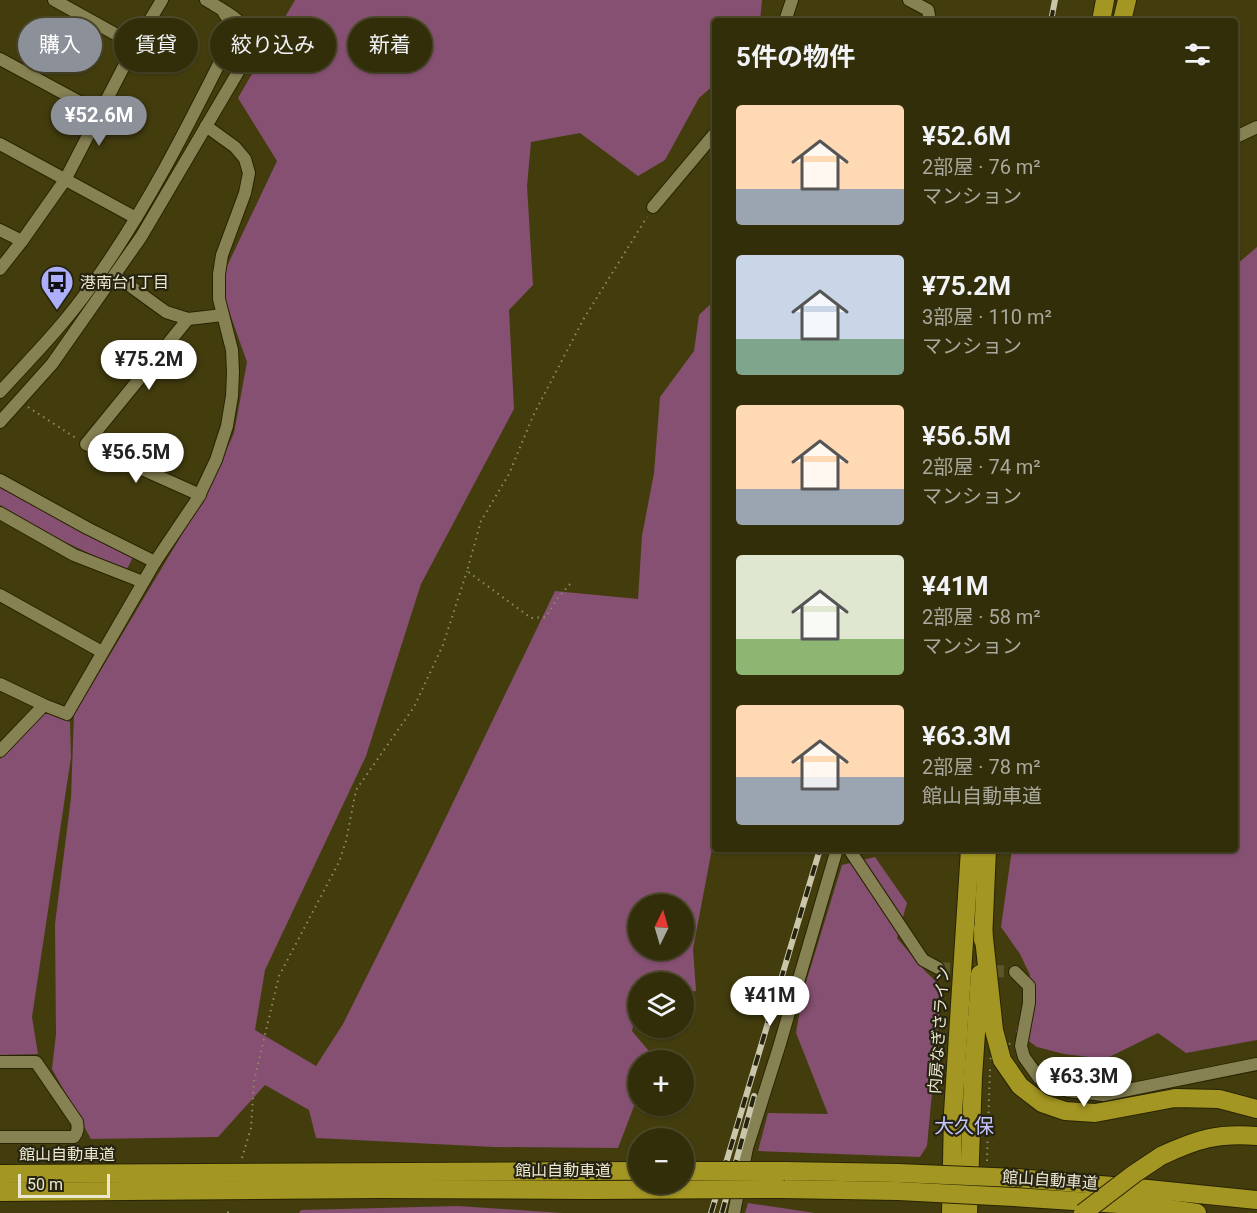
<!DOCTYPE html>
<html lang="ja">
<meta charset="utf-8">
<style>
body{margin:0;font-family:Roboto,"Noto Sans JP",sans-serif;background:#3a3613;color:#f1f3f6;height:100vh;display:flex;flex-direction:column;font-size:22px;white-space:nowrap}
*{box-sizing:border-box;margin:0}
p{font-size:20px;color:#a8a89c}
.icon{flex:none;width:33px;height:33px;fill:none;stroke:currentColor;stroke-width:2;stroke-linecap:round;stroke-linejoin:round}
.map{position:relative;flex:1;overflow:hidden}
.panel{position:absolute;left:712px;top:18px;width:526px;height:834px;display:flex;flex-direction:column;background:#322e0a;border-radius:6px;box-shadow:0 2px 4px #0004,0 0 0 2px #4d4a2b}
.panel>*{flex:none}
.banner{position:absolute;left:18px;top:18px;width:570px;height:54px;display:flex;gap:12px}
.needle{width:39px;rotate:5deg}
.tools{position:absolute;left:628px;top:894px;display:grid;gap:12px}
.tools a{display:grid;place-items:center;width:66px;height:66px;border-radius:50%;background:#322e0a;box-shadow:0 2px 4px #0004,0 0 0 2px #4d4a2b;font-size:30px}
.scale{position:absolute;left:18px;bottom:15px;width:92px;box-sizing:border-box;padding-left:6px;border:3px solid #ebe8cf;border-top:0;font-size:16px;line-height:21px;white-space:nowrap;color:#ebe8cf;-webkit-text-stroke:4px #262411;paint-order:stroke}
.price{position:absolute;translate:-50% -51px;padding:0 14px;border-radius:21px;background:#fff;color:#222;font-size:20px;line-height:39px;filter:drop-shadow(0 2px 3px #0008)}
.price::after{content:'';position:absolute;left:50%;top:36px;width:18px;height:14px;margin-left:-9px;background:inherit;clip-path:polygon(0 0,100% 0,50% 100%)}
.price.on{background:#8c9099;color:#fff}
ul{padding:0;list-style:none}
li{display:flex;align-items:center;gap:18px;height:150px;padding:0 24px}
li span{display:grid;place-items:center;flex:none;width:168px;height:120px;border-radius:6px;color:#555}
li>.icon{margin-inline-start:auto}
span .icon{width:72px;height:72px;fill:#fffc;stroke-width:1}
li b{font-size:26px}
h2{display:flex;justify-content:space-between;align-items:center;height:72px;padding:0 24px;font-size:26px}
.chip{padding:0 21px;border-radius:27px;background:#322e0a;box-shadow:0 2px 4px #0004,0 0 0 2px #4d4a2b;font-size:21px;line-height:54px}
.chip.on{background:#8c9099;color:#fff}
.map>svg:first-child{display:block}
.green{fill:#855071;fill-rule:evenodd}
.lines{fill:none;stroke-linecap:round;stroke-linejoin:round}
.minor-tunnel{stroke:#5c572b;stroke-width:12;stroke-dasharray:12 6;stroke-linecap:butt}
.minor-casing{stroke:#282401;stroke-width:14}
.highway-casing{stroke:#282401;stroke-width:20}
.path{stroke:#8f8b66;stroke-width:2;stroke-dasharray:1.5 4.5;stroke-linecap:butt}
.minor{stroke:#878253;stroke-width:12}
.highway{stroke:#a49622;stroke-width:18}
.rail-casing{stroke:#cac6a9;stroke-width:6}
.rail{stroke:#262411;stroke-width:4;stroke-dasharray:11;stroke-linecap:butt}
.highway-bridge-casing{stroke:#282401;stroke-width:20;stroke-linecap:butt}
.path-bridge{stroke:#8f8b66;stroke-width:2;stroke-dasharray:1.5 4.5;stroke-linecap:butt}
.highway-bridge{stroke:#a49622;stroke-width:18}
.labels{text-anchor:middle;dominant-baseline:central;stroke-width:4.5;stroke-linejoin:round;paint-order:stroke}
.poi-label{font-size:16px;fill:#ebe8cf;stroke:#262411;text-anchor:start}
.street-label{font-size:16px;fill:#ebe8cf;stroke:#262411}
.quarter-label{font-size:20px;fill:#c2c5fe;stroke:#262411}
</style>
<div class="map">
<svg width="1257" height="1213" viewBox="0 0 1257 1213">
<rect width="100%" height="100%" fill="#433d0e"/>
<!-- green -->
<g class="green">
<path d="M295,0H762L760,21H716L715,84L699,98L665,160L638,176L580,133L531,142L527,186L533,285L509,310L514,409L421,584L366,756L265,970L255,1030L316,1066L343,1024L434,842L555,591L638,599L642,536L654,473L660,397L694,351L699,315L715,300V833L693,949L696,991L684,992V982H639V998L632,1031L653,1056L651,1060H639V1093L618,1148L494,1147L316,1138L309,1110L265,1085L218,1137L91,1139L52,1069L56,1034L55,924L71,798L74,715L209,489L234,433L247,362L219,283L277,161L238,98ZM639,904H684V950H639Z"/>
<path d="M1257,247V1040L1186,1053L1158,1033L1105,1059L1064,1054L1037,1047L1016,1032L1030,975L1020,954L1001,927L1012,849H1236V265Z"/>
<path d="M0,484L133,557L127,569H124C81,551 40,530 0,505Z"/>
<path d="M44,714H51L70,722L71,757L32,1017L38,1054L0,1055V759Z"/>
<path d="M875,857L907,903L897,938L926,972L942,987L927,1146L920,1157L758,1151L768,1113L828,1114L796,1033L803,992L842,865Z"/>
<path d="M748,1203L815,1213H745Z"/>
<path d="M458,1206L563,1213H299L301,1210Z"/>
</g>
<g class="lines">
<!-- minor-tunnel -->
<path class="minor-tunnel" d="M938,968L1015,972"/>
<!-- minor casing -->
<g class="minor-casing">
<g id="minor">
<path d="M54,0L135,45"/>
<path d="M909,0L928,10L930,21"/>
<path d="M785,21L792,0"/>
<path d="M0,59L100,113"/>
<path d="M1236,137L1257,127"/>
<path d="M0,144L136,218"/>
<path d="M653,207L716,132"/>
<path d="M0,230L22,241"/>
<path d="M0,269L22,241L65,180L135,45L162,0"/>
<path d="M115,275L166,312L188,319L223,315"/>
<path d="M188,319L86,444L200,495"/>
<path d="M0,392C30,359 63,326 89,289C145,212 187,128 229,44C232,31 232,24 224,13"/>
<path d="M0,422L52,364L141,237L248,55C249,48 251,39 247,32C240,18 219,8 206,0"/>
<path d="M0,480L87,528L155,562"/>
<path d="M0,513L74,555L143,582"/>
<path d="M0,595L102,652"/>
<path d="M0,684L44,705L67,714L155,562L198,498L216,460L227,426L232,396L233,372L232,350L219,299V274L222,255L245,193L249,173L245,159L235,147L206,126"/>
<path d="M0,751L44,705"/>
<path d="M849,849L923,960L938,968"/>
<path d="M1015,972L1029,986V1003L1021,1046L1024,1057L1039,1078L1068,1091L1103,1095L1257,1064"/>
<path d="M0,1062H36L77,1122C78,1128 78,1132 74,1137H0"/>
<path d="M734,1213L747,1148L779,1047L837,849"/>
</g>
</g>
<!-- highway casing -->
<g class="highway-casing">
<g id="highway">
<path d="M1101,21L1105,0"/>
<path d="M1122,21L1127,0"/>
<path d="M983,929L994,1030L1002,1060L1020,1086L1042,1103L1065,1111L1095,1113L1175,1098L1219,1099L1257,1109"/>
<path d="M983,940L987,849"/>
<path d="M1161,1156C1197,1139 1217,1133 1257,1136"/>
<path d="M785,1171L898,1173"/>
<path d="M0,1174L639,1171"/>
<path d="M1016,1178L1148,1189L1257,1200"/>
<path d="M782,1189L898,1191"/>
<path d="M0,1192L378,1189L590,1190"/>
<path d="M1014,1197L1149,1206L1197,1213"/>
<path d="M951,1213L953,1113L970,849"/>
<path d="M968,1213L973,1077L980,974"/>
</g>
</g>
<!-- path -->
<g class="path">
<path d="M28,407L76,438"/>
<path d="M570,584L557,599L546,617L531,618L467,571L481,521L509,474L533,416L583,320L647,217"/>
<path d="M242,1158L251,1128L254,1081L279,976L339,862L346,841L356,790L414,707L443,645L467,571"/>
<path d="M987,1161L990,1068"/>
<path d="M228,1213V1211"/>
</g>
<!-- minor -->
<use href="#minor" class="minor"/>
<!-- highway -->
<use href="#highway" class="highway"/>
<!-- rail casing -->
<g class="rail-casing">
<g id="rail">
<path d="M1051,21L1055,0"/>
<path d="M711,1213L820,849"/>
<path d="M722,1213L754,1096"/>
</g>
</g>
<!-- rail -->
<use href="#rail" class="rail"/>
<!-- highway-bridge casing -->
<g class="highway-bridge-casing">
<g id="highway-bridge">
<path d="M684,1171H785"/>
<path d="M898,1173L1016,1178"/>
<path d="M590,1190L782,1189"/>
<path d="M898,1191L1014,1197"/>
<path d="M1083,1213L1134,1174L1161,1156"/>
</g>
</g>
<!-- path-bridge -->
<path class="path-bridge" d="M990,1059L1012,1042"/>
<!-- highway-bridge -->
<use href="#highway-bridge" class="highway-bridge"/>
</g>
<!-- icons -->
<defs>
<g id="bus-pin" transform="scale(1.725)"><path d="M0 17L-7.5 6A9.5 9.5 0 1 1 7.5 6Z" fill="#adaffb" stroke="#262411"/><path d="M-5-6H5V4H4V6H2V4H-2V6H-4V4H-5ZM-3.5-4V0h7V-4ZM-3.5 1.2v1.5H-2V1.2ZM2 1.2v1.5H3.5V1.2Z" fill="#111"/></g>
</defs>
<g fill-rule="evenodd">
<use href="#bus-pin" x="57" y="282"/>
</g>
<g class="labels">
<!-- poi labels -->
<g class="poi-label">
<text x="80" y="282">港南台1丁目</text>
</g>
<!-- street labels -->
<g class="street-label">
<text transform="translate(939 1030) rotate(-86)">内房なぎさライン</text>
<text x="67" y="1154">館山自動車道</text>
<text x="563" y="1170">館山自動車道</text>
<text transform="translate(1050 1180) rotate(4)">館山自動車道</text>
</g>
<!-- quarter labels -->
<g class="quarter-label">
<text x="964" y="1126">大久保</text>
</g>
</g>
</svg>
<div class="tools">
<a><svg class="needle" viewBox="-14 -14 28 28"><path d="M0-13l5 13h-10z" fill="#e53935"/><path d="M0 13l5-13h-10z" fill="#a8a89c"/></svg></a>
<a><svg class="icon" aria-label="layers" viewBox="0 0 24 24"><path d="M12 4l9 5-9 5-9-5zM3 14l9 5 9-5"/></svg></a>
<a>+</a>
<a>−</a>
</div>
<div class="scale">50 m</div>
<b class="price on" style="left:99px;top:147px">¥52.6M</b>
<b class="price" style="left:149px;top:391px">¥75.2M</b>
<b class="price" style="left:136px;top:484px">¥56.5M</b>
<b class="price" style="left:770px;top:1027px">¥41M</b>
<b class="price" style="left:1084px;top:1108px">¥63.3M</b>
<div class="banner">
<a class="chip on">購入</a>
<a class="chip">賃貸</a>
<a class="chip">絞り込み</a>
<a class="chip">新着</a>
</div>
<section class="panel">
<h2>5件の物件<svg class="icon" aria-label="filters" viewBox="0 0 24 24"><path d="M4 7h16M4 17h16"/><circle cx="9" cy="7" r="2"/><circle cx="15" cy="17" r="2"/></svg></h2>
<ul>
<li><span style="background:linear-gradient(#ffd9b3 70%,#9aa5b1 0)"><svg class="icon" aria-label="home" viewBox="0 0 24 24"><path d="M3 11l9-7 9 7M6 9v11h12V9"/></svg></span><div><b>¥52.6M</b><p>2部屋 · 76 m²</p><p>マンション</p></div></li>
<li><span style="background:linear-gradient(#c9d6e8 70%,#7fa58c 0)"><svg class="icon" aria-label="home" viewBox="0 0 24 24"><path d="M3 11l9-7 9 7M6 9v11h12V9"/></svg></span><div><b>¥75.2M</b><p>3部屋 · 110 m²</p><p>マンション</p></div></li>
<li><span style="background:linear-gradient(#ffd9b3 70%,#9aa5b1 0)"><svg class="icon" aria-label="home" viewBox="0 0 24 24"><path d="M3 11l9-7 9 7M6 9v11h12V9"/></svg></span><div><b>¥56.5M</b><p>2部屋 · 74 m²</p><p>マンション</p></div></li>
<li><span style="background:linear-gradient(#dfe7d0 70%,#8fb573 0)"><svg class="icon" aria-label="home" viewBox="0 0 24 24"><path d="M3 11l9-7 9 7M6 9v11h12V9"/></svg></span><div><b>¥41M</b><p>2部屋 · 58 m²</p><p>マンション</p></div></li>
<li><span style="background:linear-gradient(#ffd9b3 60%,#9aa5b1 0)"><svg class="icon" aria-label="home" viewBox="0 0 24 24"><path d="M3 11l9-7 9 7M6 9v11h12V9"/></svg></span><div><b>¥63.3M</b><p>2部屋 · 78 m²</p><p>館山自動車道</p></div></li>
</ul>
</section>
</div>
